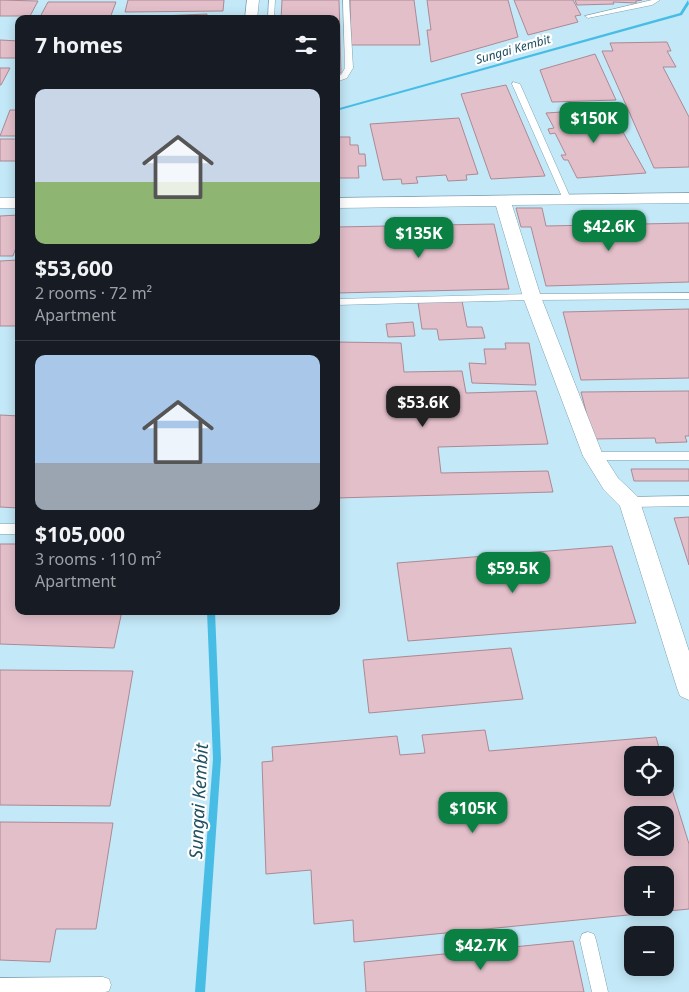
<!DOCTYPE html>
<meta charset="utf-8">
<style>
body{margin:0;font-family:"Noto Sans",sans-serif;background:#242831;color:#f1f3f6;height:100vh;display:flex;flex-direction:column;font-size:19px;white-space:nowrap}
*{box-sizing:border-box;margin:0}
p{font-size:16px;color:#9ea1a6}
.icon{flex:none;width:28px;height:28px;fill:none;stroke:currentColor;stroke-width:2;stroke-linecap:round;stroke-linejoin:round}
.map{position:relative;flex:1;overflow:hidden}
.drawer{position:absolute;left:15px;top:15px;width:325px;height:600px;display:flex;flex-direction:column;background:#171b24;border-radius:10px;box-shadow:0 2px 12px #0003}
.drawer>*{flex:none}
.tools{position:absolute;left:624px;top:746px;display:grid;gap:10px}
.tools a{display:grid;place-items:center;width:50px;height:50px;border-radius:10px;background:#171b24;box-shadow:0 2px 12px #0003;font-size:25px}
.price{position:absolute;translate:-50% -42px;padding:0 11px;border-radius:10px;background:#0b8043;color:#fff;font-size:16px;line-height:32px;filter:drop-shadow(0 1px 2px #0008)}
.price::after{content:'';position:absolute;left:50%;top:30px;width:15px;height:11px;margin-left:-8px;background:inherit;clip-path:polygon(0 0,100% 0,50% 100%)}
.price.active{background:#222;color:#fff}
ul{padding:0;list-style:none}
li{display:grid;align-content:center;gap:10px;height:265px;padding:0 20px}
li+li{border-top:1px solid #363941}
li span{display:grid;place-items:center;height:155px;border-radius:10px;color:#555}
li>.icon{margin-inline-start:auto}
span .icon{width:90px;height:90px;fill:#fffc;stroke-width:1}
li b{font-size:21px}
h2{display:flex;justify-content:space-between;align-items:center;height:60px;padding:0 20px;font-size:21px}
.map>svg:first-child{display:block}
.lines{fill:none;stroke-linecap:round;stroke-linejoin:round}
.stream{fill:#47bde6;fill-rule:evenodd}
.building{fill:#e3bfca;stroke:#ab8994;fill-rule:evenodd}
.service-casing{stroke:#80a2b1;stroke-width:1}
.minor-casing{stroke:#80a2b1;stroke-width:1}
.service{fill:#fff;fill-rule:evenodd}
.minor{fill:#fff;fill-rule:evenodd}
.labels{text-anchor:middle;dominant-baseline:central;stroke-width:4.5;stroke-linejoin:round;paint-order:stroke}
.far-water-label{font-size:12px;font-style:italic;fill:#205062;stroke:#fff}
.near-water-label{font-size:18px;font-style:italic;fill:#205062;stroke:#fff}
</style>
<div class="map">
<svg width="689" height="992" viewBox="0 0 689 992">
<rect width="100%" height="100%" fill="#c3e8f7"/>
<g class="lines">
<!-- stream -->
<g class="stream">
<path d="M688,0L689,4L682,15L336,111V109L680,13Z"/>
<path d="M207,611H215L221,759L205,992H195L213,759Z"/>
</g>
</g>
<!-- building -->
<g class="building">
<path d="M0,0L38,1L30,16H0Z"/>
<path d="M128,0H224L223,11L125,12Z"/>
<path d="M282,0H339L341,73H336V19H281Z"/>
<path d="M350,0H414L420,45H351Z"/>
<path d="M427,0H508L518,37L431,62L427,30H431Z"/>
<path d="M514,0H573L581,15L575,16L578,22L528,35Z"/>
<path d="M575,0H642L636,1V3L613,2L614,4L577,5Z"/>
<path d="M48,2H116L110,18L40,17Z"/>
<path d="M207,14V19H92Z"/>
<path d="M0,40L19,41V53L16,58H0Z"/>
<path d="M667,42L671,51H667L676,67H663L689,117V167L654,168L602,51H613L610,43Z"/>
<path d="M595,54L616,100L552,102L540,70Z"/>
<path d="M0,68H10L1,85H0Z"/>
<path d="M506,85L545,176L491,179L461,94Z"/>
<path d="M610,109L646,173L577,178L568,160H564L561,155H566L555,133L550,134L548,129L554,128L546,113Z"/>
<path d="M10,110H19V136H0Z"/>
<path d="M459,118L478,174L466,175L467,180L448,181L446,175L416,177L418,183L402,184L401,179L383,180L370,124Z"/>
<path d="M336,137H350V145H358L359,154H365L366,166H358L359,178H336Z"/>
<rect x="0" y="139" width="19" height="22"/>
<path d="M516,208H542L546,226L689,223V282L546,286L531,227H521Z"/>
<path d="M19,215V239L13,256H0V216Z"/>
<path d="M494,224L509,289L336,293V227Z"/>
<path d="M19,260V326H0V261Z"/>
<path d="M462,301L467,327H482L485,338L439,340L437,329H422L418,302Z"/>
<path d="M689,309V378L581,380L563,312Z"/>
<path d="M413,322L415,336L388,337L386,324Z"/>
<path d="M336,342L401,343L404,372L462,371L466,393L536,391L548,444L438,447L441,473L548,471L553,492L336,498Z"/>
<path d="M505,343H529L536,385L472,383L469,363L486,364L484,349H506Z"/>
<path d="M689,391V436H685L687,442L656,443L655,438L593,439L581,392Z"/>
<path d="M0,415L19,416L18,508L0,507Z"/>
<path d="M631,469H689V481H634Z"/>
<path d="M689,517V565L674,518Z"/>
<path d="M19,538V611H122L114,648L0,644V544H17Z"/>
<path d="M612,546L636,623L408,641L397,563Z"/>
<path d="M511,648L523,699L369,713L363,660Z"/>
<path d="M0,670L133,671L110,806L0,805Z"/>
<path d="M485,730L489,751L656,737L661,755H632V788H665V767L689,844V909L354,942L353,920L314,924L311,870L266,874L262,762L273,761L272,747L397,736L400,755L425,753L422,735ZM632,815H665V848H632ZM632,875H665V908H632Z"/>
<path d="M0,822L113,823L96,929H56L50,962L0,960Z"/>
<path d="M573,941L584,992H366L364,962Z"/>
</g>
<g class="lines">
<!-- service casing -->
<g class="service-casing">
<g id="service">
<path d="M269,0H275L274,19H268Z"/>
<path d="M343,0H349L353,68L347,78L336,82V77L341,75L345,68Z"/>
<path d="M652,0H660L652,5L588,18L585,16Z"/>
<path d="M513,82L520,84L571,199L570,201L567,202L563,199L512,84Z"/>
<path d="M689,293V299L532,300L336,305V299L532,294Z"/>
<path d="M593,452H689V460H593L588,456Z"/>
<path d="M689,496V506L629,507L625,505L623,502L625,499L629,497Z"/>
<rect x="0" y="524" width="19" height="10"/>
<path d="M588,932L594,934L596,940L608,992H592L580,940L582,934Z"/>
<path d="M103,977L109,979L111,985L109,991L105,992H0V978Z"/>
</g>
</g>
<!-- minor casing -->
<g class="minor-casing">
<g id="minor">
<path d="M247,0H259L257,19H245Z"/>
<path d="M689,193V203L512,205L541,297L602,453L618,478L637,496L640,502L689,651V700L680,696L677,688L620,506L604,490L583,456L523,297L496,206L336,208V198Z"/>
<rect x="0" y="198" width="19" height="10"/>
</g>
</g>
<!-- service -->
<use href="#service" class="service"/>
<!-- minor -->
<use href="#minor" class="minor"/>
</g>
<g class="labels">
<!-- far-water labels -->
<g class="far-water-label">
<text transform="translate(513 49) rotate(-16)">Sungai Kembit</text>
</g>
<!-- near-water labels -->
<g class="near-water-label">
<text transform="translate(198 801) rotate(-87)">Sungai Kembit</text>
</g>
</g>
</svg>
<div class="tools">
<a><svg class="icon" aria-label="locate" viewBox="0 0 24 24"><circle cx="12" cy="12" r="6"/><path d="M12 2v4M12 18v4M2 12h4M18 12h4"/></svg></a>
<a><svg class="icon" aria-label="layers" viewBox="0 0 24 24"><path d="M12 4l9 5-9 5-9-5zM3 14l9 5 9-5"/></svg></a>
<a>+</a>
<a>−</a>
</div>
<b class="price" style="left:594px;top:144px">$150K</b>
<b class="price" style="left:609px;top:252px">$42.6K</b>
<b class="price" style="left:419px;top:259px">$135K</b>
<b class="price active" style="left:423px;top:428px">$53.6K</b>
<b class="price" style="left:513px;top:594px">$59.5K</b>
<b class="price" style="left:473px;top:834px">$105K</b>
<b class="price" style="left:481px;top:971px">$42.7K</b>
<section class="drawer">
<h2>7 homes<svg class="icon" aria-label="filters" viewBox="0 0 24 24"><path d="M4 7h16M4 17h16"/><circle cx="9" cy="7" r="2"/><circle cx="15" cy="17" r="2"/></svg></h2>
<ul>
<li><span style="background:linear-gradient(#c9d6e8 60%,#8fb573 0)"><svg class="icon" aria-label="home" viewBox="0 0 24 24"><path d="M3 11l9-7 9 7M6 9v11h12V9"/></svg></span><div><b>$53,600</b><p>2 rooms · 72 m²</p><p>Apartment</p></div></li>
<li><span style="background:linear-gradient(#a9c7e8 70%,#9aa5b1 0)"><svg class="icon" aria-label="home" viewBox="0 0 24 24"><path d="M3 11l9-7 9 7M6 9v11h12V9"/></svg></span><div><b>$105,000</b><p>3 rooms · 110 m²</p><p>Apartment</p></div></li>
</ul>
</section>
</div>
